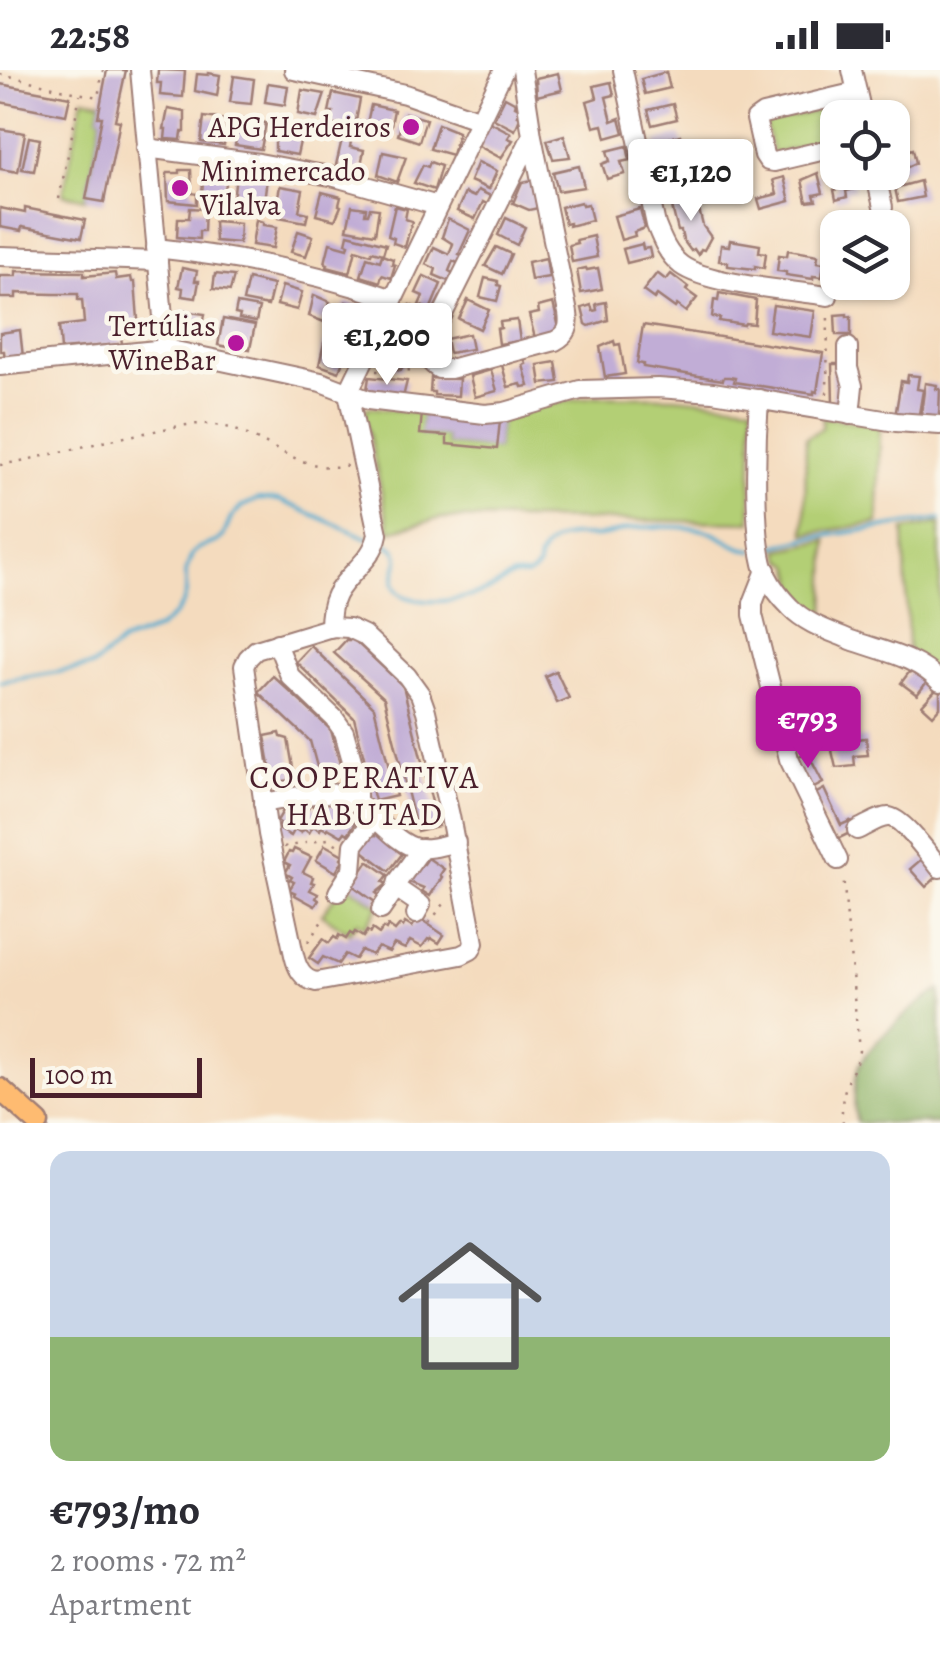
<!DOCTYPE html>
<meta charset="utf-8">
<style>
body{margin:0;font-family:Alegreya,serif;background:#f7f7f7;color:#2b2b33;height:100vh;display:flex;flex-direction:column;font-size:38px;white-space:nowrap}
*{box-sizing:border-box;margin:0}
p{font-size:32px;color:#7c7c81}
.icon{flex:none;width:55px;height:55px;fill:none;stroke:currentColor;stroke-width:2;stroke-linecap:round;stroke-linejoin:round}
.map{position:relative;height:1053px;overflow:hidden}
.panel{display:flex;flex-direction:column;background:#fff;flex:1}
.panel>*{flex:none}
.buttons{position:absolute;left:820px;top:30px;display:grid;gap:20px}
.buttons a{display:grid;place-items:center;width:90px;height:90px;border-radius:20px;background:#fff;box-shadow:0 2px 8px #0004;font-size:50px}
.scale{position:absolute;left:30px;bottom:25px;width:172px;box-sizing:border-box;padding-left:10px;border:5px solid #4a1f2b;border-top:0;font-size:28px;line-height:35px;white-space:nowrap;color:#4a1f2b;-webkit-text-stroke:8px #fbf7ec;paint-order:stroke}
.price{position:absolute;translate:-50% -85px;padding:0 22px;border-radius:10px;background:#fff;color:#222;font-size:32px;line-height:65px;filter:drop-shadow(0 2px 5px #0008)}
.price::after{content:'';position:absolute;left:50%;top:60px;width:30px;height:22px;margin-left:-15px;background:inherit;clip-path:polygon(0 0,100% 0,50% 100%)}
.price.active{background:#b5179e;color:#fff}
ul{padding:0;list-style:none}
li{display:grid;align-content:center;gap:20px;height:530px;padding:0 50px}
li span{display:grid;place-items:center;height:310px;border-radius:20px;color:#555}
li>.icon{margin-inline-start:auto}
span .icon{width:180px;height:180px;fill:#fffc;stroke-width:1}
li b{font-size:42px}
.status{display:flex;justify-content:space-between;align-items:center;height:70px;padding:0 50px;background:#fff;direction:ltr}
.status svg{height:28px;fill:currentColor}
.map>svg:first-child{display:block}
.green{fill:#b3cf75;stroke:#7e7750;stroke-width:2.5}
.forest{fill:#8eb266;stroke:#6c6848;stroke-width:2.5}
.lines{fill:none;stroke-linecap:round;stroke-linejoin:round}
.stream{stroke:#50aace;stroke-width:4}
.building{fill:#c1add6}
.minor-casing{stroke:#9f7d74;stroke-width:22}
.major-casing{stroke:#9f7d74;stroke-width:25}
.path{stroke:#9f7d74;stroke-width:2.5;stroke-dasharray:2.5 8;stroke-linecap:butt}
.minor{stroke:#fff;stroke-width:18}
.major{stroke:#febb71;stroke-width:20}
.poi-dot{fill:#b5179e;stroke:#fbf7ec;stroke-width:4}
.labels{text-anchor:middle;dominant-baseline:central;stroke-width:9;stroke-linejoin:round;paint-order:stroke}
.poi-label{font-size:30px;fill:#4a1f2b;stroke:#fbf7ec;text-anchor:end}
.neighbourhood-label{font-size:32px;letter-spacing:2.5px;fill:#4a1f2b;stroke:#fbf7ec}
</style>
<div class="status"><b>22:58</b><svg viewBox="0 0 49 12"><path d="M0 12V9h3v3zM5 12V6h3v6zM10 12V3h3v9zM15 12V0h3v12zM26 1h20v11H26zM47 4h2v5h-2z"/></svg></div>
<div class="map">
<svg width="940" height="1053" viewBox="0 0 940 1053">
<rect width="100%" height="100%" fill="#fbf7ec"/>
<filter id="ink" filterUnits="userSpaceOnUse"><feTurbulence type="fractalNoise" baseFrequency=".01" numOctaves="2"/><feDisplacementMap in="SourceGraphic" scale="20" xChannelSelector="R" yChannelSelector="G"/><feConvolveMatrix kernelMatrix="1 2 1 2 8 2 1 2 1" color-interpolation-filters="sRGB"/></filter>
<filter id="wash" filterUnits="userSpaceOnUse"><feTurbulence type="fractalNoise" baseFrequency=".0048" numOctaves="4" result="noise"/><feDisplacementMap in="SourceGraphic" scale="40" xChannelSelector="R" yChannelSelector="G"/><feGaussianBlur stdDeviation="2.25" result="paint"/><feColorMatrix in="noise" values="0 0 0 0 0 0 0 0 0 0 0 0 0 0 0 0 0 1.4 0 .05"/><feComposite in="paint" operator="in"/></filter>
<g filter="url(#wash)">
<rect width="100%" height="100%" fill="#f4dbbe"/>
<!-- green -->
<g class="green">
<path d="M83,28L101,31L98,46L102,47L86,129L63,124Z"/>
<path d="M850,33L853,47L838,48L837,68L773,84L765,53Z"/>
<path d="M596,326L676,327L753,335L751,452L442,448L390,461L364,342L369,337L422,343L421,364L447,366V374L497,379L500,351L535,337Z"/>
<path d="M823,347L880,355L878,453L805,464L806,368L822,358Z"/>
<path d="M940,453V608L908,579L904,460Z"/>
<path d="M827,470L825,549L801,533L791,495L783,490L779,480Z"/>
<path d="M351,817L379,836L365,857L357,852L349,863L322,844L336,825Z"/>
</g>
<!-- forest -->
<path class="forest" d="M940,920V1053H857C853,1040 854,1010 859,997C868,974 918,932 940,920Z"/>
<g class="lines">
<!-- stream -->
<g class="stream">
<path d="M381,472C420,484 376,513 404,526C430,537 469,529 493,518C499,515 507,508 513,506C521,504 526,509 534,502C542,494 536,498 539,488C542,479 553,471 561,468C574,463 586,468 599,466C609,465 619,461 628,459C647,456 687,456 704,460C722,464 735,480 753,480"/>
<path d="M767,478L810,468L940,449"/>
<path d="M0,612L93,596L122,572L158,559L175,544L183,533L186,523V501L192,484L199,478L216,472L223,467L231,448L241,437L258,429L279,430L372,470"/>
</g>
</g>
<g id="blocks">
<!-- building -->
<g class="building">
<path d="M107,0H126L115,50L120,51L104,132L86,129L102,47H98Z"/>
<path d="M158,0L185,1L183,27L160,25L161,13H157Z"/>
<path d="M666,2L670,18L645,24L641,9Z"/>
<path d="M208,3L220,5L217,26L195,21L197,4L208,5Z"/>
<path d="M558,3L562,20L537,26L536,8Z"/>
<path d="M234,6L254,9L251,34L230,32Z"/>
<path d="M611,12L614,25L606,27L612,51L620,48L624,63L606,68L603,55L594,57L587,31L597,28L594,16Z"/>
<path d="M268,13L288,16L285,35L265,32Z"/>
<path d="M0,14L70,27L66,45L0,32Z"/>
<path d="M302,20L325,24L317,48L298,44Z"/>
<path d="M333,23L360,29L356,51L361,52L358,64L341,60L342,57L330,54L333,42H329Z"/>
<path d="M505,27L516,33L515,36L521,39L518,45L521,46L515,60L494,49Z"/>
<path d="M673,34L677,49L652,55L648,40Z"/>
<path d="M371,35L394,40L389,65L371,61L372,54L367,53Z"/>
<path d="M168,39L185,42V62H182L181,70L165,69L166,59H164Z"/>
<path d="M405,43L426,49L419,72L398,65Z"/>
<path d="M204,47L227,50L224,75L201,72Z"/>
<path d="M239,48L266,53L261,79L235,75Z"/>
<path d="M488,51L511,63L508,68L513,70L501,88L475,74Z"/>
<path d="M438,54L458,62L452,85L430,79Z"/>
<path d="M0,59L25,63L18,102L0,99Z"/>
<path d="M275,62L301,67L297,85L275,81Z"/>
<path d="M564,65L570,87L553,89L547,70Z"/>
<path d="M680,65L685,80L668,86V84L660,86L656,72Z"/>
<path d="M29,67L40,69L34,101L22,99Z"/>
<path d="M342,69L351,71L350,77L364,80L360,100L336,95Z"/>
<path d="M627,76L630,90L621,92L625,104L607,109L602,94L610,91L607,81Z"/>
<path d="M913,79L916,93L899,101V97L892,99V84Z"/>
<path d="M383,82L406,87L397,112L378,105Z"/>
<path d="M744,84L747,95L742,96L745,105L742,106L743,113L724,120L717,91Z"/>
<path d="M430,92L441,96L434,120L414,113L423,95L428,97Z"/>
<path d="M478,92L497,101L489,119L470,111Z"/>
<path d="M838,95V102H851L855,119L846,121L847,127L836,130L834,120L838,119L832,97Z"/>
<path d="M579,96L584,117L558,121L553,102Z"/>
<path d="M688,96L693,114L667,118L663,102Z"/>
<path d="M237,97L268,101L263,138L240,135V130H233Z"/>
<path d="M180,100H191L192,123L197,124V134L168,131L167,103H180Z"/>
<path d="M204,102L227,105L224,129L202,123Z"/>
<path d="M818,103L823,123L814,125L816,131L807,132L802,110Z"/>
<path d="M784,107L790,131L761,139L758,129L777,124L773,110Z"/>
<path d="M532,110L538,138L529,140L513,133L522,112Z"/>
<path d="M920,111L923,127L898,132L895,118Z"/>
<path d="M280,116L303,120L299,141L308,143L306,152L279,147L281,138L276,137Z"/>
<path d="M478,120L493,127L489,135L483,132L475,149L457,141L465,123L474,127Z"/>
<path d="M322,122L341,127L339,135L341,136L335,150L316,145Z"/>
<path d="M696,127L703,156L711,167L704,180L701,179L698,185L694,179L691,181L683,170L681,161H678L671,133Z"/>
<path d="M581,132L582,135L588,134L592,150L569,156V153L565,154L561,137Z"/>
<path d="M352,136L366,138L365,144H368L370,138L379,139L375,164L347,159Z"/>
<path d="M395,136L407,139L405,149L412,151L405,177L393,173L394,168L388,166Z"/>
<path d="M0,138L25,143V138L85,150L81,168L22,157L21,161L0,157Z"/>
<path d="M190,138L205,139L204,161H199V169L177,167L178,148H189Z"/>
<path d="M640,139L645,158L634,162L635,166L621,170L614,146Z"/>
<path d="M506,148L525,157L517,175L498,165Z"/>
<path d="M448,149L470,160L459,184L466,187L462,195L453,191L449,201L454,204L453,213L434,205L436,199L426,194L434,177L449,184L453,174L442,167Z"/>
<path d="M256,150L263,152V155L277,157L273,178L252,175Z"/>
<path d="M214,151L240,153L239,173L215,171Z"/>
<path d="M298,161L313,166L306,186L291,182Z"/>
<path d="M348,164L386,174L383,184L372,181L371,184L356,179L350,203L327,197L328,194L325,193L330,173L348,178L349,174L346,173Z"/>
<path d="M838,164V212H857V216L832,217L831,165Z"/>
<path d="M593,166L597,187L572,192L569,175L577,173L576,170Z"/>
<path d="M730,170L760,175L759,182L766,183L764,198L755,196V199L728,196V192L719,191L721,175L729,176Z"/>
<path d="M642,174L643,179L649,178L651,187L627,193L623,179Z"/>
<path d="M496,177L511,184L502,204L485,196Z"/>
<path d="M788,180L818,185L817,192L824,193L822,207L813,206V209L786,205V202L777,201L779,185L787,186Z"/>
<path d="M382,185L393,189L392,194L395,195L391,208L382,205L380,212L361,206L367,187L380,191Z"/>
<path d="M546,188L549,207L531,210L528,192Z"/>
<path d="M182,198L197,201L195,211H199L196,228L182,226L183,218L178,217Z"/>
<path d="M586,198L587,200L598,198L602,219L581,223L577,200Z"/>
<path d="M16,201L84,202V206L115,203L116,209L131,207L132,212H135L139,262L136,263V265L121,266L122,274L61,279L59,256L84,253L82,230H78V224H54L16,223V228H0V206H16Z"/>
<path d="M657,203L666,210L671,204L688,217L686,220L697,228L686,242L677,235L675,238L657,225L654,229L643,221Z"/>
<path d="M215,204L234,206L230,221L213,219Z"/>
<path d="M424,206L441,214L430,240L419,235L423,226L416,223Z"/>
<path d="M485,208L498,211V215L501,216L497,231L480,227Z"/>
<path d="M248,209L273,215L268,236L243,231Z"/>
<path d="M282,216L302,222L297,240L277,235Z"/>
<path d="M719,223L756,230L754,254L745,253L744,255L719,251L720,248L712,247L714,230L718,231Z"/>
<path d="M314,225L330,232L324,252L309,246Z"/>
<path d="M440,227L445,229L427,268L408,259L409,256L402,253L410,235L426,243L421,255L427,253Z"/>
<path d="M468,230L489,240L480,259L459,249Z"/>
<path d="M346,232L372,240L363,267L338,258Z"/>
<path d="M606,232L608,250L589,256L586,254L582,238L591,235L593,241L597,240L596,234Z"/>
<path d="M553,233L560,262L535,268L529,245L539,243L538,237Z"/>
<path d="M237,234L259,238L256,252L239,249L240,245L235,244Z"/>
<path d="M773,235L815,241L811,267L769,261Z"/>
<path d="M181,241L205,244L201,269L184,266L186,251L180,250Z"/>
<path d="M847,244V247L851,246V265H836L835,245Z"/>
<path d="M223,249L255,255L250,279L243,278L242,280L218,275Z"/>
<path d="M517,250L520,271L499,274L497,259L501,258L500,252Z"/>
<path d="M643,255L823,283L817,322L814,321V324L734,312L735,308L729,307H724L723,310L643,297V294L637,293Z"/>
<path d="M20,260L23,287L5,290L4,281H0V263Z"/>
<path d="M469,264L472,279L449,283L446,269Z"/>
<path d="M394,271L410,278L401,300L385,293Z"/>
<path d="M614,271L615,275L620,274L625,304L605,307L600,277Z"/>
<path d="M324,273L346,281L339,302L319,295Z"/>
<path d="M524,286L526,294L523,295L529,316L522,317L521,314L508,317L502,295L512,293L511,289Z"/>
<path d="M556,292L559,312L541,314L538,295Z"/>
<path d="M832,294H847L850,335L833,333Z"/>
<path d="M491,300L497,321L475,327L470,306Z"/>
<path d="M908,305L919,306L917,319L923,320L918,350L895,347L901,311L907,312Z"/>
<path d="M369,307L407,311L402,331L373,327L374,321L367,320Z"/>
<path d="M431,308L459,309L458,326L434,325V322H430Z"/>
<path d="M925,313L937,315L936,319H940L939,346L921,344Z"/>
<path d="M422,343L500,351L497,379L447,374V366L420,364Z"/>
<path d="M352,568L403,616L438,756L417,761L384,628L334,583L347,569L349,571Z"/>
<path d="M311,576L374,637L396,726L375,731L354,648L296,592Z"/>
<path d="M913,597L929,609L917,625L901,613Z"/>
<path d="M556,601L569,628L557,633L545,606Z"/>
<path d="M273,606L331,660L342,702L320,708L310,671L258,622Z"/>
<path d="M937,619L940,623V637L933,645L922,635Z"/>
<path d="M280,663L281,667L288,669L295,709L273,713L265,666Z"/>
<path d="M866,668L868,685L854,686L855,696L836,698L830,672Z"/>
<path d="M807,682L823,713L810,720L794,689Z"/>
<path d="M824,719L841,755L850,751L854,761L835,770L813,725Z"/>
<path d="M328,732L355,746L353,750L356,752L348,764L345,762L342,766L328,758L327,760L321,757L320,760L313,756L309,763L304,759L301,763L295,759L291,766L277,758L280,753L277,751L284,739L287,741L290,736L304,745L310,734L322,742Z"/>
<path d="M373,762L376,765L378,762L400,779L398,781L402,784L389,801L360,779Z"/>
<path d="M325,775L343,785L341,788L343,790L336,802L316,790Z"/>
<path d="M294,779L311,787L303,802L313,807L311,812L314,813L310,820L318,824L316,828L319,830L315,836L295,825L296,823L289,820L294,812L290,810L292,807L285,803L290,795L284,792L289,782L292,783Z"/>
<path d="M924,787L940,804L926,817L910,799Z"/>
<path d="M428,788L444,799L440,805L442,807L430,826L422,821L424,818L409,812L422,793L424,794Z"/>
<path d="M368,791L388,805L383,812L387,814L376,823L380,826L375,832L352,815Z"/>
<path d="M422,850L444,865L439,873L431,868L430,870L428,869L422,877L410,871L405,879L394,874L389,882L378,877L372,885L361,880L355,889L345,884L338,894L323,887L318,894L309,888L323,869L329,873L334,867L337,869L339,865L346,869L350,863L353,865L355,862L363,867L367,861L370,863L372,859L379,864L383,858L386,860L388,856L395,861L400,855L403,857L405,853L412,857L416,851L419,853Z"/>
</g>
</g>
</g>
<g filter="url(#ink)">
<use href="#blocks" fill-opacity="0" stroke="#9f7d74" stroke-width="2.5"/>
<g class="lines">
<!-- minor casing -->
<g class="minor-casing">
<g id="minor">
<path d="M140,0L166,279"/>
<path d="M294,0L405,24L480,50"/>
<path d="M522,0L532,66L568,243C570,257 568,264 555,271L450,299H439C427,292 425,282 430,270L532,66"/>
<path d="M623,0L656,155C662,170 668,185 681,195C708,215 793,220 828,226"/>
<path d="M852,0L863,48"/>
<path d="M838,77L774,92L768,91L764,85L756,49L763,44L857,22"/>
<path d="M146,78L259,93L335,107L438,136"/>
<path d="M875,102L883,137"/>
<path d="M156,178C238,187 315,202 393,229"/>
<path d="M0,186L158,191"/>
<path d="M848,277V298L853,316L850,345"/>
<path d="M0,296L166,279L321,312L368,330L485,344L505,342L580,320L658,318L713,322L896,352L940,355"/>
<path d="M759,329C756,369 752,472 767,506C772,516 782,529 790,537C806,554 830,561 851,570C881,581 917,587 940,612"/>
<path d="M766,500L753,533V545L789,689L838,790"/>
<path d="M332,557L349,558L364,565L407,606L420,624L426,641L450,746L474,873L471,880L461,885L316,912C302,909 297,898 294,885L268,764L244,596L248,588L256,580Z"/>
<path d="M330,558C330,546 331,535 336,525C348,502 373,491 378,464L348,323L504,0"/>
<path d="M277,573L290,606L334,648L344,662L357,708V733"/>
<path d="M263,733C284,730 321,719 341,725C368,732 391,773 417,778C429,780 444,775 456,772"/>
<path d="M857,760C866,756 879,747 888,747C901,746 931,787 940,798"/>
<path d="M338,822L352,800L354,775L375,748"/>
<path d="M381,840L396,818"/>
<path d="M416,844L421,835L396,818L398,811L422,778"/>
</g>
</g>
<!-- major casing -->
<g class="major-casing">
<path id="major" d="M0,1019L38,1053"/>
</g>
<!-- path -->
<g class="path">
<path d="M0,4C34,11 64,21 98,27L103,0"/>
<path d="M59,129L80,25"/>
<path d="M376,301L417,300"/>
<path d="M827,324L828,242"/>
<path d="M0,395C51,386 100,371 150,362C168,358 186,354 204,354C256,354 295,407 349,395"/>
<path d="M284,777L328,769L338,775"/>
<path d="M429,853L448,829"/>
<path d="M308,872L324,848"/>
<path d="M843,1053C838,1017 852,1012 859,981L843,805"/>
</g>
<!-- minor -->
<use href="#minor" class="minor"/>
<!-- major -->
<use href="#major" class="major"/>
</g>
</g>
<!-- markers -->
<g class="poi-dot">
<circle cx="411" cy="57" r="10"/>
<circle cx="180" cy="118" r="10"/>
<circle cx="236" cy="273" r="10"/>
</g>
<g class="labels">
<!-- poi labels -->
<g class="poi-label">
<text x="391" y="57">APG Herdeiros</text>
<text x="200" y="101" text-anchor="start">Minimercado<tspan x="200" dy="34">Vilalva</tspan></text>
<text x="216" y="256">Tertúlias<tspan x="216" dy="34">WineBar</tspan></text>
</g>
<!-- neighbourhood labels -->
<g class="neighbourhood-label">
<text x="365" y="707">COOPERATIVA<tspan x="365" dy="37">HABUTAD</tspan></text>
</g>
</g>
</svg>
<div class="buttons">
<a><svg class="icon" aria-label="locate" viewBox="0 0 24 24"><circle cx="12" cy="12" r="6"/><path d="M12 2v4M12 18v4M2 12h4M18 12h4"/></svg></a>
<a><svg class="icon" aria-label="layers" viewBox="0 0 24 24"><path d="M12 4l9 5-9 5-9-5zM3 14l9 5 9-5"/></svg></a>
</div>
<div class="scale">100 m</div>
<b class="price" style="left:691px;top:154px">€1,120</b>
<b class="price" style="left:387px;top:318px">€1,200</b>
<b class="price active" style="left:808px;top:701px">€793</b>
</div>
<section class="panel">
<ul>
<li><span style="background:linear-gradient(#c9d6e8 60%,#8fb573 0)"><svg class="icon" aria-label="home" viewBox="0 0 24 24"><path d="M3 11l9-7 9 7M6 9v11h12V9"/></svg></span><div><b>€793/mo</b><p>2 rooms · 72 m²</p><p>Apartment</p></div></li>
</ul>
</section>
